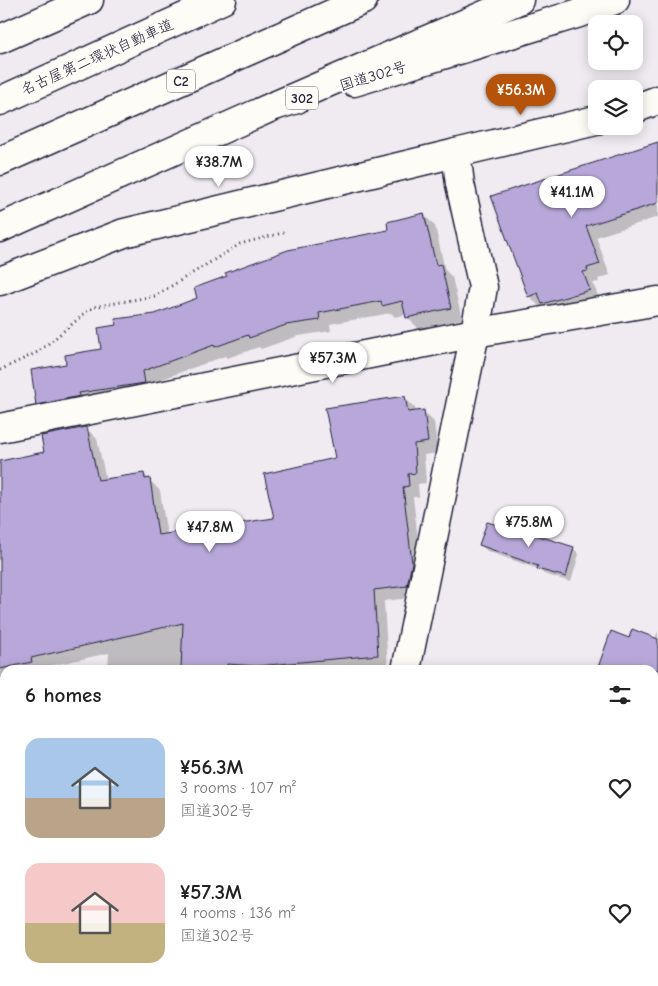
<!DOCTYPE html>
<meta charset="utf-8">
<style>
body{margin:0;font-family:"Comic Neue","Klee One",sans-serif;background:#f2f2f2;color:#222;height:100vh;display:flex;flex-direction:column;font-size:19px;white-space:nowrap}
*{box-sizing:border-box;margin:0}
p{font-size:16px;color:#767676}
.icon{flex:none;width:28px;height:28px;fill:none;stroke:currentColor;stroke-width:2;stroke-linecap:round;stroke-linejoin:round}
.map{position:relative;flex:1;overflow:hidden}
.sheet{position:absolute;left:0px;top:665px;width:659px;height:321px;display:flex;flex-direction:column;background:#fff;border-radius:15px 15px 0 0;box-shadow:0 2px 12px #0003}
.sheet>*{flex:none}
.tools{position:absolute;left:588px;top:15px;display:grid;gap:10px}
.tools a{display:grid;place-items:center;width:55px;height:55px;border-radius:10px;background:#fff;box-shadow:0 2px 12px #0003;font-size:25px}
.price{position:absolute;translate:-50% -42px;padding:0 11px;border-radius:18px;background:#fff;color:#222;font-size:16px;line-height:32px;filter:drop-shadow(0 1px 2px #0008)}
.price::after{content:'';position:absolute;left:50%;top:30px;width:15px;height:11px;margin-left:-8px;background:inherit;clip-path:polygon(0 0,100% 0,50% 100%)}
.price.active{background:#b45309;color:#fff}
ul{padding:0;list-style:none}
li{display:flex;align-items:center;gap:15px;height:125px;padding:0 25px}
li span{display:grid;place-items:center;flex:none;width:140px;height:100px;border-radius:15px;color:#555}
li>.icon{margin-inline-start:auto}
span .icon{width:60px;height:60px;fill:#fffc;stroke-width:1}
li b{font-size:21px}
h2{display:flex;justify-content:space-between;align-items:center;height:60px;padding:0 25px;font-size:21px}
.map>svg:first-child{display:block}
.shadow{fill:#0003}
.building{fill:#b7a8d9;stroke:#22223b}
.lines{fill:none;stroke-linecap:round;stroke-linejoin:round}
.minor-casing{stroke:#22223b;stroke-width:31}
.tertiary-casing{stroke:#22223b;stroke-width:31}
.trunk-casing{stroke:#22223b;stroke-width:31}
.motorway-casing{stroke:#22223b;stroke-width:31}
.path{stroke:#22223b;stroke-width:3;stroke-dasharray:1 4;stroke-linecap:butt}
.minor{stroke:#fdfcf7;stroke-width:28}
.tertiary{stroke:#fdfcf7;stroke-width:28}
.trunk{stroke:#fdfcf7;stroke-width:28}
.motorway{stroke:#fdfcf7;stroke-width:28}
.labels{text-anchor:middle;dominant-baseline:central;stroke-width:4;stroke-linejoin:round;paint-order:stroke}
.shield{fill:#fdfcf7;stroke:#646373;stroke-width:1}
.shield-label{font-size:14px;font-weight:bold;fill:#22223b}
.street-label{font-size:15px;fill:#22223b;stroke:#fdfcf7}
</style>
<div class="map">
<svg width="658" height="986" viewBox="0 0 658 986">
<rect width="100%" height="100%" fill="#efebf1"/>
<filter id="ink" filterUnits="userSpaceOnUse"><feTurbulence type="fractalNoise" baseFrequency=".02" numOctaves="2"/><feDisplacementMap in="SourceGraphic" scale="10" xChannelSelector="R" yChannelSelector="G"/><feConvolveMatrix kernelMatrix="1 2 1 2 8 2 1 2 1" color-interpolation-filters="sRGB"/></filter>
<g filter="url(#ink)">
<!-- shadow -->
<g class="shadow">
<path d="M658,143V217L596,237L610,275L598,279L599,282L593,283L600,301L554,314L545,305L540,307L529,296L492,197Z"/>
<path d="M424,215L435,226L445,270L452,277L462,319L419,329L407,317V314L395,317L391,313L330,324L331,331L298,336L261,349L259,347L227,358L225,356L154,382L156,394L49,416L38,404L68,365L102,350L118,326L155,315L390,231Z"/>
<path d="M404,397L415,408L416,412L423,411L434,422L438,453L424,455L426,483L418,484L419,497H413L422,574L418,597L384,601L388,670H108L109,653L41,668V670H5V798L0,800V462L45,453L86,428L97,439L106,480L144,474L160,491L167,535L275,519L337,458Z"/>
<path d="M481,545L573,548L579,554L571,582L544,574L538,569L487,551Z"/>
<path d="M658,631V704H656L654,718V670H598L630,639H655Z"/>
<path d="M654,971L658,986H482L481,981H654Z"/>
<path d="M244,981H415L414,986H243Z"/>
</g>
<!-- building -->
<g class="building">
<path d="M658,142V203L586,226L600,264L587,268L588,271L583,272L590,290L542,304L538,293L528,297L491,196Z"/>
<path d="M424,213L436,265L441,264L451,308L406,318L402,301L382,306L381,301L319,313L320,320L286,325L249,338L248,335L215,347L214,345L143,371L145,383L79,393L80,396L36,405L31,370L66,364L65,355L101,349L98,328L116,325L115,319L155,314L197,298L194,288L227,276L225,273L288,250L388,230L387,222Z"/>
<path d="M405,396L408,412L424,410L428,442L414,444L416,473L408,474L409,486L403,487L412,563L407,586L374,590L378,655L257,666L227,664V670L181,669L183,623L31,658L32,662L0,669V461L44,452L41,436L87,427L98,480L144,473L145,479L150,478L158,535L274,518L264,474L335,458L325,408Z"/>
<path d="M487,522L523,532V531L574,547L566,577L537,569L538,566L479,545Z"/>
<path d="M632,629L658,639V670H597L611,631L629,638Z"/>
</g>
<g class="lines">
<!-- minor casing -->
<g class="minor-casing">
<g id="minor">
<path d="M0,281L124,233L456,153"/>
<path d="M0,428L475,333L658,301"/>
<path d="M406,670L475,333"/>
<path d="M426,986L430,981"/>
</g>
</g>
<!-- tertiary casing -->
<g class="tertiary-casing">
<g id="tertiary">
<path d="M634,109L658,100"/>
<path d="M475,333L483,287L460,184L456,153L596,120"/>
</g>
</g>
<!-- trunk casing -->
<g class="trunk-casing">
<g id="trunk">
<path d="M354,82L586,11L615,0"/>
<path d="M0,228L274,106L297,99"/>
</g>
</g>
<!-- motorway casing -->
<g class="motorway-casing">
<g id="motorway">
<path d="M0,39L89,0"/>
<path d="M0,101L222,0"/>
<path d="M274,106L519,0"/>
<path d="M0,161L363,0"/>
</g>
</g>
<!-- path -->
<path class="path" d="M0,370L38,352L93,307L155,296L240,244L286,232"/>
<!-- minor -->
<use href="#minor" class="minor"/>
<!-- tertiary -->
<use href="#tertiary" class="tertiary"/>
<!-- trunk -->
<use href="#trunk" class="trunk"/>
<!-- motorway -->
<use href="#motorway" class="motorway"/>
</g>
</g>
<g class="labels">
<!-- shield labels -->
<g class="shield">
<rect x="167" y="69.5" width="28" height="23" rx="4"/>
<rect x="286" y="86.5" width="32" height="23" rx="4"/>
</g>
<g class="shield-label">
<text x="181" y="81">C2</text>
<text x="302" y="98">302</text>
</g>
<!-- street labels -->
<g class="street-label">
<text transform="translate(97 57) rotate(-24)">名古屋第二環状自動車道</text>
<text transform="translate(373 76) rotate(-17)">国道302号</text>
</g>
</g>
</svg>
<div class="tools">
<a><svg class="icon" aria-label="locate" viewBox="0 0 24 24"><circle cx="12" cy="12" r="6"/><path d="M12 2v4M12 18v4M2 12h4M18 12h4"/></svg></a>
<a><svg class="icon" aria-label="layers" viewBox="0 0 24 24"><path d="M12 4l9 5-9 5-9-5zM3 14l9 5 9-5"/></svg></a>
</div>
<b class="price active" style="left:521px;top:116px">¥56.3M</b>
<b class="price" style="left:219px;top:188px">¥38.7M</b>
<b class="price" style="left:572px;top:218px">¥41.1M</b>
<b class="price" style="left:333px;top:384px">¥57.3M</b>
<b class="price" style="left:529px;top:548px">¥75.8M</b>
<b class="price" style="left:210px;top:553px">¥47.8M</b>
<section class="sheet">
<h2>6 homes<svg class="icon" aria-label="filters" viewBox="0 0 24 24"><path d="M4 7h16M4 17h16"/><circle cx="9" cy="7" r="2"/><circle cx="15" cy="17" r="2"/></svg></h2>
<ul>
<li><span style="background:linear-gradient(#a9c7e8 60%,#b9a48a 0)"><svg class="icon" aria-label="home" viewBox="0 0 24 24"><path d="M3 11l9-7 9 7M6 9v11h12V9"/></svg></span><div><b>¥56.3M</b><p>3 rooms · 107 m²</p><p>国道302号</p></div><svg class="icon" aria-label="heart" viewBox="0 0 24 24"><path d="M12 20l-8-8c-3-5 5-10 8-4 3-6 11-1 8 4z"/></svg></li>
<li><span style="background:linear-gradient(#f6c9c9 60%,#c2b280 0)"><svg class="icon" aria-label="home" viewBox="0 0 24 24"><path d="M3 11l9-7 9 7M6 9v11h12V9"/></svg></span><div><b>¥57.3M</b><p>4 rooms · 136 m²</p><p>国道302号</p></div><svg class="icon" aria-label="heart" viewBox="0 0 24 24"><path d="M12 20l-8-8c-3-5 5-10 8-4 3-6 11-1 8 4z"/></svg></li>
</ul>
</section>
</div>
